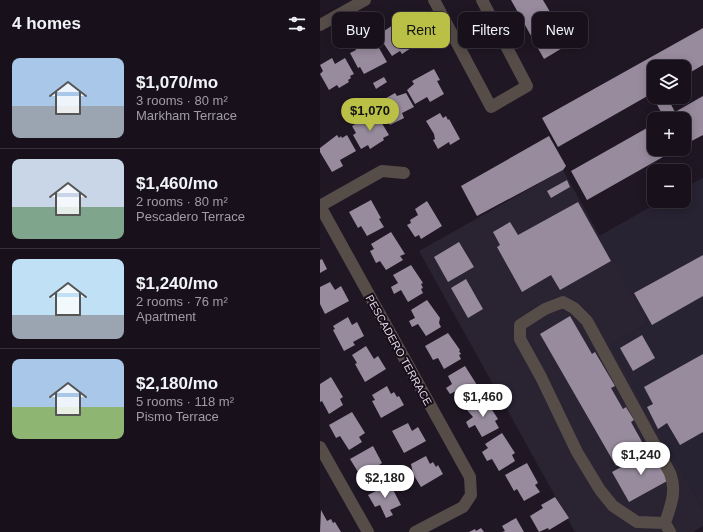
<!DOCTYPE html>
<meta charset="utf-8">
<style>
body{margin:0;font-family:Helvetica,sans-serif;background:#251f29;color:#f1f3f6;height:100vh;display:flex;flex-direction:column;font-size:15px;white-space:nowrap}
*{box-sizing:border-box;margin:0}
p{font-size:13px;color:#9f9da3}
.icon{flex:none;width:22px;height:22px;fill:none;stroke:currentColor;stroke-width:2;stroke-linecap:round;stroke-linejoin:round}
.map{position:relative;flex:1;overflow:hidden}
.details{display:flex;flex-direction:column;background:#18111c;width:320px}
.details>*{flex:none}
.banner{position:absolute;left:12px;top:12px;width:311px;height:36px;display:flex;gap:8px}
.tools{position:absolute;left:327px;top:60px;display:grid;gap:8px}
.tools a{display:grid;place-items:center;width:44px;height:44px;border-radius:8px;background:#18111c;box-shadow:0 2px 10px #0003,0 0 0 1px #36313b;font-size:20px}
.price{position:absolute;translate:-50% -34px;padding:0 9px;border-radius:14px;background:#fff;color:#222;font-size:13px;line-height:26px;filter:drop-shadow(0 1px 2px #0008)}
.price::after{content:'';position:absolute;left:50%;top:24px;width:12px;height:9px;margin-left:-6px;background:inherit;clip-path:polygon(0 0,100% 0,50% 100%)}
.price.on{background:#bac045;color:#111}
ul{padding:0;list-style:none}
li{display:flex;align-items:center;gap:12px;height:100px;padding:0 12px}
li+li{border-top:1px solid #36313b}
li span{display:grid;place-items:center;flex:none;width:112px;height:80px;border-radius:8px;color:#555}
li>.icon{margin-inline-start:auto}
span .icon{width:48px;height:48px;fill:#fffc;stroke-width:1}
li b{font-size:17px}
h2{display:flex;justify-content:space-between;align-items:center;height:48px;padding:0 12px;font-size:17px}
.pill{padding:0 14px;border-radius:8px;background:#18111c;box-shadow:0 2px 10px #0003,0 0 0 1px #36313b;font-size:14px;line-height:36px}
.pill.on{background:#bac045;color:#111}
main{display:flex;flex:1;min-height:0}
.map>svg:first-child{display:block}
.commercial{fill:#282333}
.industrial{fill:#292332}
.building{fill:#978b9d}
.lines{fill:none;stroke-linecap:round;stroke-linejoin:round}
.minor{stroke:#564d49;stroke-width:12}
.labels{text-anchor:middle;dominant-baseline:central;stroke-width:4;stroke-linejoin:round;paint-order:stroke}
.street-label{font-size:11px;fill:#dfd9e3;stroke:#170e1b}
</style>
<main>
<section class="details">
<h2>4 homes<svg class="icon" aria-label="filters" viewBox="0 0 24 24"><path d="M4 7h16M4 17h16"/><circle cx="9" cy="7" r="2"/><circle cx="15" cy="17" r="2"/></svg></h2>
<ul>
<li><span style="background:linear-gradient(#a9c7e8 60%,#9aa5b1 0)"><svg class="icon" aria-label="home" viewBox="0 0 24 24"><path d="M3 11l9-7 9 7M6 9v11h12V9"/></svg></span><div><b>$1,070/mo</b><p>3 rooms · 80 m²</p><p>Markham Terrace</p></div></li>
<li><span style="background:linear-gradient(#c9d6e8 60%,#7fa58c 0)"><svg class="icon" aria-label="home" viewBox="0 0 24 24"><path d="M3 11l9-7 9 7M6 9v11h12V9"/></svg></span><div><b>$1,460/mo</b><p>2 rooms · 80 m²</p><p>Pescadero Terrace</p></div></li>
<li><span style="background:linear-gradient(#bfe0f5 70%,#9aa5b1 0)"><svg class="icon" aria-label="home" viewBox="0 0 24 24"><path d="M3 11l9-7 9 7M6 9v11h12V9"/></svg></span><div><b>$1,240/mo</b><p>2 rooms · 76 m²</p><p>Apartment</p></div></li>
<li><span style="background:linear-gradient(#a9c7e8 60%,#8fb573 0)"><svg class="icon" aria-label="home" viewBox="0 0 24 24"><path d="M3 11l9-7 9 7M6 9v11h12V9"/></svg></span><div><b>$2,180/mo</b><p>5 rooms · 118 m²</p><p>Pismo Terrace</p></div></li>
</ul>
</section>
<div class="map">
<svg width="383" height="532" viewBox="0 0 383 532">
<rect width="100%" height="100%" fill="#201725"/>
<!-- commercial -->
<path class="commercial" d="M383,178V509L291,344L328,323L279,236L341,201H364V188Z"/>
<!-- industrial -->
<path class="industrial" d="M243,170L328,323L291,344L383,509V526L373,532H255L99,251Z"/>
<!-- building -->
<g class="building">
<path d="M191,0H223L249,44L224,59Z"/>
<path d="M73,25L76,32L83,27L86,31L90,28L97,40L90,45L91,48L82,54L80,51L72,56L58,35Z"/>
<path d="M383,28V65L364,76V67H334V97H347L355,112L383,96V135L364,145V119H345L331,94L238,147L222,118Z"/>
<path d="M49,39L51,43L55,41L67,62L44,74L40,67L38,68L30,53L36,50L35,47Z"/>
<path d="M12,58L15,64L25,58L34,74L30,76L31,78L28,80L29,82L19,88L17,85L9,90L0,74L3,71L0,65Z"/>
<path d="M114,69L120,80L117,81L124,94L110,102L107,97L95,104L87,90L94,84L92,81Z"/>
<path d="M64,77L67,82L56,89L53,83Z"/>
<path d="M75,93L77,96L86,93L94,107L82,113L84,118L70,125L62,111L60,112L56,104Z"/>
<path d="M120,113L123,118L126,116L128,120L129,119L140,139L130,145L129,142L118,149L113,140L115,139L114,134L106,121Z"/>
<path d="M53,114L59,121L60,120L69,135L63,138L64,140L50,149L48,145L41,149L33,135L36,133L32,126Z"/>
<path d="M334,124V149H357L267,200L251,171Z"/>
<path d="M17,135L19,138L21,136L22,138L27,135L36,151L20,160L23,166L12,172L0,152V148Z"/>
<path d="M229,136L246,166L243,170L157,216L141,186Z"/>
<path d="M247,180L250,187L231,198L227,191Z"/>
<path d="M51,200L61,218L59,219L64,227L47,236L41,226L38,228L29,212Z"/>
<path d="M107,201L122,226L101,239L99,235L95,237L87,225L91,223L90,220L98,215L95,209Z"/>
<path d="M258,202L291,261L240,290L231,275L202,292L177,247L180,245L173,232L190,222L198,235Z"/>
<path d="M71,232L85,254L80,256L83,260L66,270L60,261L56,263L50,251L54,249L51,244Z"/>
<path d="M139,242L154,267L128,282L114,257Z"/>
<path d="M383,255V296L332,325L314,293Z"/>
<path d="M2,259L7,269L0,273V260Z"/>
<path d="M91,265L103,283L101,284L103,288L101,289L103,293L88,302L81,290L74,294L71,287L78,283L73,275Z"/>
<path d="M146,279L163,309L148,318L131,288Z"/>
<path d="M10,282L15,290L21,286L29,301L5,314L0,304V287Z"/>
<path d="M107,300L120,318L119,323L121,327L106,336L98,324L92,327L89,321L95,318L91,310Z"/>
<path d="M250,316L272,354L275,352L295,386L291,388L303,409L306,407L314,420L311,422L326,449L296,466L220,334Z"/>
<path d="M28,317L32,325L37,322L44,336L33,342L35,345L24,351L13,330L15,329L13,326Z"/>
<path d="M128,333L140,350L139,351L141,354L139,355L141,359L124,369L118,358L113,360L105,346Z"/>
<path d="M322,335L335,358L313,371L300,348Z"/>
<path d="M46,346L54,359L58,356L66,369L45,382L35,364L37,363L32,355Z"/>
<path d="M383,354V432L360,445L347,423L338,429L327,407L333,404L324,387Z"/>
<path d="M145,366L157,385L156,386L158,389L156,390L158,394L143,403L136,391L130,394L126,388L132,384L128,376Z"/>
<path d="M11,377L23,397L20,399L23,405L9,414L2,401L0,402V384Z"/>
<path d="M67,386L71,394L74,392L77,397L79,396L84,405L61,418L52,401L55,400L52,395Z"/>
<path d="M165,399L178,419L175,421L179,428L162,437L155,425L149,428L146,422L153,417L147,410Z"/>
<path d="M32,412L45,433L39,437L42,442L29,450L20,436L16,438L9,425Z"/>
<path d="M88,423L92,431L98,427L106,441L84,453L72,431Z"/>
<path d="M182,433L195,453L192,455L195,461L179,471L172,459L167,461L162,452L168,448L165,444Z"/>
<path d="M53,446L62,463L59,465L61,468L59,470L63,475L49,483L42,470L38,472L30,459Z"/>
<path d="M333,450L349,480L309,502L292,472Z"/>
<path d="M106,456L110,464L113,462L116,467L118,465L123,474L101,487L93,474L91,464Z"/>
<path d="M207,463L218,483L215,485L220,492L204,501L197,489L194,491L185,475Z"/>
<path d="M69,482L81,505L70,510L73,515L66,518L60,505L55,507L48,495L56,491L55,489Z"/>
<path d="M235,497L249,518L229,530L228,528L219,532L210,516L223,508L221,505Z"/>
<path d="M1,510L7,521L11,519L13,523L15,522L21,532H0Z"/>
<path d="M196,518L204,532H182L185,531L182,526Z"/>
<path d="M161,528L164,532H149L155,529L156,531Z"/>
</g>
<g class="lines">
<!-- minor -->
<g class="minor">
<path d="M114,0L171,107L207,86L162,0"/>
<path d="M0,25L45,0"/>
<path d="M0,206L150,477L151,495L143,507L95,532"/>
<path d="M0,206L62,171L84,173"/>
<path d="M0,447L48,532"/>
<path d="M345,523L317,522L293,506L280,490L257,452L221,377L200,339V325L225,309L243,302L254,308L267,321L350,473C357,491 351,505 345,523L350,532"/>
</g>
</g>
<g class="labels">
<!-- street labels -->
<g class="street-label">
<text transform="translate(79 350) rotate(61)">PESCADERO TERRACE</text>
</g>
</g>
</svg>
<div class="tools">
<a><svg class="icon" aria-label="layers" viewBox="0 0 24 24"><path d="M12 4l9 5-9 5-9-5zM3 14l9 5 9-5"/></svg></a>
<a>+</a>
<a>−</a>
</div>
<b class="price on" style="left:50px;top:132px">$1,070</b>
<b class="price" style="left:163px;top:418px">$1,460</b>
<b class="price" style="left:321px;top:476px">$1,240</b>
<b class="price" style="left:65px;top:499px">$2,180</b>
<div class="banner">
<a class="pill">Buy</a>
<a class="pill on">Rent</a>
<a class="pill">Filters</a>
<a class="pill">New</a>
</div>
</div>
</main>
